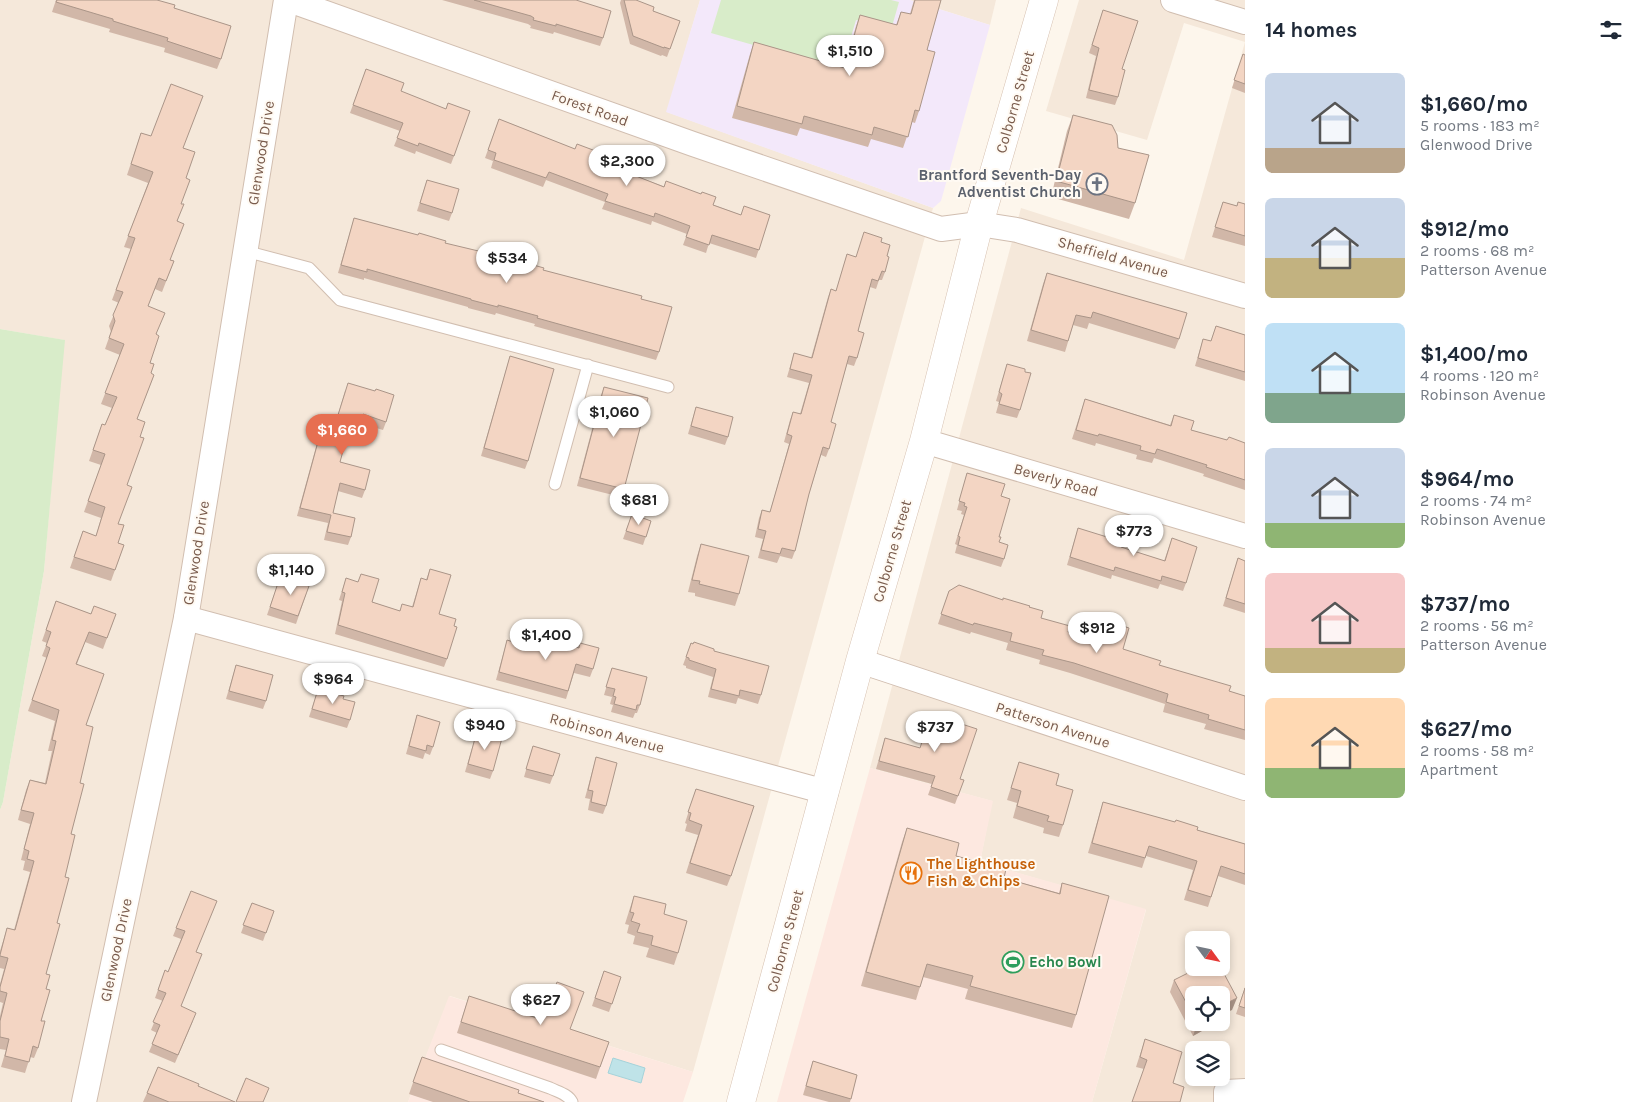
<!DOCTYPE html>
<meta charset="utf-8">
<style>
body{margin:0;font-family:Karla,sans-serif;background:#f6f6f7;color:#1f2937;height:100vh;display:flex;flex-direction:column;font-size:19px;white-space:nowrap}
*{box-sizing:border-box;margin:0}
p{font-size:16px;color:#747a83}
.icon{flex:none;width:28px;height:28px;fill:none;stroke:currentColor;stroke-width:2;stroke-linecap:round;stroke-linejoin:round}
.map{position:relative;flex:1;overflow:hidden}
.drawer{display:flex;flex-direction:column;background:#fff;width:400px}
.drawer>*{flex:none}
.needle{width:32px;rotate:123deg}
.controls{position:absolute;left:1185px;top:931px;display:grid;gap:10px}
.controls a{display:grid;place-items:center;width:45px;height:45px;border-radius:8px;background:#fff;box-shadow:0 2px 8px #0003;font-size:25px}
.price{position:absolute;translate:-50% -42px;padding:0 11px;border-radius:18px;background:#fff;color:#222;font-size:16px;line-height:32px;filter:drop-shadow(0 1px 2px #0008)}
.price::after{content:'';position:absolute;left:50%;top:30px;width:15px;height:11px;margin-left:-8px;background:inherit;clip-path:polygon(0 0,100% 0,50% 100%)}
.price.current{background:#e76f51;color:#fff}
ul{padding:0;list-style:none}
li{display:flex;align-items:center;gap:15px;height:125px;padding:0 20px}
li span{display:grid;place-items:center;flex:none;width:140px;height:100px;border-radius:8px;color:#555}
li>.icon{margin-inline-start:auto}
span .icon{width:60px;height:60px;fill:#fffc;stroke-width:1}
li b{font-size:21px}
h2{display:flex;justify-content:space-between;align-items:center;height:60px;padding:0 20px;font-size:21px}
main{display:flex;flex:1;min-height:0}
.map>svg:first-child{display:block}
.residential{fill:#f5e8da;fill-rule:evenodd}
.commercial{fill:#fde8e0}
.education{fill:#f3e8fa}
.green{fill:#d8ecc9}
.water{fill:#bfe3e8;stroke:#a5d3da}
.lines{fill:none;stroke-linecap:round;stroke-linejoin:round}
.lane-casing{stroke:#d1beb0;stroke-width:13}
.street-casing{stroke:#d1beb0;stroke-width:26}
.secondary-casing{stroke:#d6c0b0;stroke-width:29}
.lane{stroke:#fff;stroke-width:11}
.street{stroke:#fff;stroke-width:24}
.secondary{stroke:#fff;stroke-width:28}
.wall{fill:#d1b7a8}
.shaded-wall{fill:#aa9588}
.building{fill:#f3d5c3;stroke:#aa9588}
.labels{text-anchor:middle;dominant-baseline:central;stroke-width:4;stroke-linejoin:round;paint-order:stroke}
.street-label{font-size:15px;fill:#7a5c4d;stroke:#fffaf3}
.worship-label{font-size:15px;font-weight:bold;fill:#5b616d;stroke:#fffaf3;text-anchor:end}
.food-label{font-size:15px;font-weight:bold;fill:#c56008;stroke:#fffaf3;text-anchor:start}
.leisure-label{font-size:15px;font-weight:bold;fill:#27864d;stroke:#fffaf3;text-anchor:start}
</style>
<main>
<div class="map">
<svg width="1245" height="1102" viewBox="0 0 1245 1102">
<rect width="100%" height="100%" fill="#fdf6ec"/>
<!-- residential -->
<g class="residential">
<path d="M0,0H700L667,112L933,208L693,1072L450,996L408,1102H0V810L3,802L44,571L64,340L0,329Z"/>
<path d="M910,0H996L990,25Z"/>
<path d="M1079,0H1245V42L1184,23L1147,140L1046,111Z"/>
<path d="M1245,42V1102H1092L1146,910L980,862L992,801L870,768L1021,208L1184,260ZM1194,940H1221V968H1194ZM1194,995H1221V1022H1194ZM1194,1050H1221V1078H1194Z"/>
</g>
<!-- commercial -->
<g class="commercial">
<path d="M870,768L993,801L980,862L1146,909L1092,1102H777Z"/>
<path d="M449,996L693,1072L683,1102H408Z"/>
</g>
<!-- education -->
<path class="education" d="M700,0H910L990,25L941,201L933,208L666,112Z"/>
<!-- green -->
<g class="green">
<path d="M721,0H891L899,2L891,30L856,20L836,88L831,67L711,33Z"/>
<path d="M0,329L65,340L44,571L3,802L0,810Z"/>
</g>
<!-- water -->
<path class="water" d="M613,1058L645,1068L641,1083L608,1073Z"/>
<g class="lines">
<!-- lane casing -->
<g class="lane-casing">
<g id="lane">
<path d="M245,251L309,268L340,300L668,387"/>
<path d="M555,484L588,365"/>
<path d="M441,1050L550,1088C558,1092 568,1094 572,1102"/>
</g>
</g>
<!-- street casing -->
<g class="street-casing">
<g id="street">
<path d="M289,0L693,144L941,229L979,224L1017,230L1245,296"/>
<path d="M1173,0L1245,22"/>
<path d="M924,441L1245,536"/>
<path d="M186,618L826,792"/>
<path d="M860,661L1245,788"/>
<path d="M84,1102L186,618L286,0"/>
<path d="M1226,1102V1092L1245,1091"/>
</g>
</g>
<!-- secondary casing -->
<g class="secondary-casing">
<path id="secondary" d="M741,1102L860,661L924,441L979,224L1044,0"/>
</g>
<!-- lane -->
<use href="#lane" class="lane"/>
<!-- street -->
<use href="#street" class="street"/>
<!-- secondary -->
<use href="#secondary" class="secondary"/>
</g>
<!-- wall -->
<g class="wall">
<path d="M56,0H157L174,8L221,59L217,69L164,52L165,48L109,32L110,29L52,12Z"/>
<path d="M442,0H576L603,38L600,46L554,32L553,34L530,28L531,26L528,24Z"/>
<path d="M621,0H636L653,11L680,21L667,57L662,55L661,56L630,44L620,3Z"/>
<path d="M914,0H941L927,50L919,111L915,123L912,122L903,148L871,139L868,147L800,128L797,136L732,118L750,54L754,42L844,68L856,26L860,15L896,25L901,12L910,14Z"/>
<path d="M1103,10L1118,97L1115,105L1086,98L1096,56L1089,53Z"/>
<path d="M1243,54L1245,55V93L1232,88Z"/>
<path d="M366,69L401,91L454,156L451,164L416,151L415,154L394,146L400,131L350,113Z"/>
<path d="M1073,115L1118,148L1135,203L1129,219L1051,197L1067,131Z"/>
<path d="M499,119L599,159L636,176L741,215H770L756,258L709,243L706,253L683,245L687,234L652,221L651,225L602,209L605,202L546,180L543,187L491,168L493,161L485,158Z"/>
<path d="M141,133L184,148L186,178L170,260L174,261L162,292L155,289L148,306L157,334L150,363L151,374L154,375L137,419L140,437L127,485L118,524V543L124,545L111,581L70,568L83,531L96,536L101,518L84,512L101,465L89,461L102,424L105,425L112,408L101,404L120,355L105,349L111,332L109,326L119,303L112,300L131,249L124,247L148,183L127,175Z"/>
<path d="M427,180L452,213L449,221L417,211Z"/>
<path d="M1223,202L1237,206L1245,204V246L1212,237Z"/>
<path d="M354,218L543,270L641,299L659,352L656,360L534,326L535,324L496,313L495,315L468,308V307L364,278V280L338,273Z"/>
<path d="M881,242L887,256L885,272L882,280H879L876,289L870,287L858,331L857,358L854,366L847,364L831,422L829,449L826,457L821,455L809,494L795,551L792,559L780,556L777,563L758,558L763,539L755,537L759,518L762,510L770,512L789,444L784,442L790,420L793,412L800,414L809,383L787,377L794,353L811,358L828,297L831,289L836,291L847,254L855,257Z"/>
<path d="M1047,273L1179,339L1175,349L1089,323L1087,329L1073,325L1065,352L1027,341L1043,284Z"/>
<path d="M1216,326L1245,335V381L1195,366L1203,339L1211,341Z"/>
<path d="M510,356L528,461L525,469L481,456Z"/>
<path d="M1007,364L1020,410L1017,418L996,413L999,402L996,401Z"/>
<path d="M604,387L624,489L621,497L577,486L601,395Z"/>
<path d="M345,391L386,422L383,430L360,423L357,433L348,431L340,462L365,490L362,498L338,491L333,513L351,537L348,545L324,540L328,523L297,516L319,436L322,427L333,431Z"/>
<path d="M1085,399L1170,425L1174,415L1191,430L1227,440L1245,443V490L1203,476L1204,474L1154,458L1152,463L1136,459L1137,455L1096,443L1095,446L1072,439Z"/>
<path d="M696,407L728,437L725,445L688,434Z"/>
<path d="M967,473L1001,496L999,542L1004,559L1001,567L955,553L957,545L955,544L964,515L961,514L962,511L957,510Z"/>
<path d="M632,514L651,521L643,545L623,539Z"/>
<path d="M1078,528L1121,547L1164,561L1172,538L1186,583L1183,591L1160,584L1158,589L1112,575L1111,579L1067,565Z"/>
<path d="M701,544L739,594L735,606L695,596V593L688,592L697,556Z"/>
<path d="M1238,558L1245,561V613L1223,606Z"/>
<path d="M430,569L439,614L454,626L447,659L444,667L335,634L342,601L339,600L346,578L372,602L400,611L412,607L421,578L426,580Z"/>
<path d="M278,583L288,587L305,585L309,586L296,624L267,615Z"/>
<path d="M949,591L1003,600L1029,607L1041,618L1068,632L1107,642L1114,623L1123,649L1159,665L1229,691L1245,696V740L1204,729L1206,724L1163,712L1165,704L1070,673L1039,664L1040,660L1006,650L1008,643L971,632L970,634L938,624Z"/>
<path d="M56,601L91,614H116L103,649L85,642L77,664L86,725L80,783L71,834L57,923L46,974V989L38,1048L34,1058L30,1057L25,1073L1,1067L6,1050L0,1049V1016L3,1003L0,1002V984L4,969L0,968V951L7,928L14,930L30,872L23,870L25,861L21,860L30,824L18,820L26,790L30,780L45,783L52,751H48L55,721L28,711L47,658L42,656L47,643L42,641Z"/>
<path d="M507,640L552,647L554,640L578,647L580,643L593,669L590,677L574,673L566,699L496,680Z"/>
<path d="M691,643L714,651L761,695L758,704L738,698L736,704L708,697L713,677L686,668V666L683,665Z"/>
<path d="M236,665L266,701L263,709L226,699Z"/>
<path d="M612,668L640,705L637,713H635L633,718L611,712L613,705L610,704L612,697L604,695Z"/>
<path d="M318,689L343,699L350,720L347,728L309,717Z"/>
<path d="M417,715L433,747L430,755L425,753L423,759L406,754Z"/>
<path d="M477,731L493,771L490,779L465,772Z"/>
<path d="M885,738L960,779L958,796L955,804L928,795L932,784L876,769Z"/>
<path d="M533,746L553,776L550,784L524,777Z"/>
<path d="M596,757L606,806L603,814L588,810L590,799L585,798Z"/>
<path d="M1019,762L1056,785L1063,825L1059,837L1043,833L1044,828L1013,818L1017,803L1007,800Z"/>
<path d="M696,789L731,876L727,886L686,873L698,835L685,831L687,824L685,823Z"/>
<path d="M1103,802L1245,844V885L1218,876L1208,907L1184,900L1193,870L1146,856L1142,868L1088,853L1100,812Z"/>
<path d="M907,828L956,856L1004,878L1059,893L1062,883L1076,1015L1072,1028L965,999L968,989L923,977L916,1000L861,986L902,842Z"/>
<path d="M191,891L196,952L181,1006L193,1021L175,1063L149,1052L157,1033L151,1030L163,1001L155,998L165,970L168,972L181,939L173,936Z"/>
<path d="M634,896L664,914L678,953L674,965L646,957L649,948L633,944L635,936L627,933L629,925L625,924L630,908Z"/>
<path d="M252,903L274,911L263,941L241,933Z"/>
<path d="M604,971L621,977L609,1012L592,1006Z"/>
<path d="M1174,980L1232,1010L1194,995V1022H1211L1209,1027L1193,1036L1170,992Z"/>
<path d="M1245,987V1017L1236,1014Z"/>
<path d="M469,996L609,1042L596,1079L457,1033Z"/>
<path d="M1145,1039L1173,1083L1144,1069L1136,1067Z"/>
<path d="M422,1057L518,1093L544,1102H433L409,1094Z"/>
<path d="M813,1061L857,1075L850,1102H829L803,1095Z"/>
<path d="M198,1086L235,1102H143L147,1093Z"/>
</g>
<!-- shaded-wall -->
<g class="shaded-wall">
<path d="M1237,998L1232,1010L1221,1015V1006Z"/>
<path d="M1199,1022H1211L1209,1027L1193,1036L1197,1024Z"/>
</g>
<!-- building -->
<g class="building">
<path d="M57,0H157L175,5L174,8L231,26L221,59L167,41L168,38L113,21V19L56,2Z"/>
<path d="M474,0H576L611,11L603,38L556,24V26L533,20L534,18L531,16Z"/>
<path d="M624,0H636L654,7L653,11L680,21L670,49L664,47V48L633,36Z"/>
<path d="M915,0H941L927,50L935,52L919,111L915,110L908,137L874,127L872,135L804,116L802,124L737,106L754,42L845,68L860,15L897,25L901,12L911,14Z"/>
<path d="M1103,10L1138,21L1122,69L1125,70L1118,97L1089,90L1099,48L1092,45Z"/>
<path d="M1243,54L1245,55V84L1234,80Z"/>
<path d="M366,69L404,83L401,91L446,109L448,103L470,111L454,156L419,143L418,146L397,138L403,123L353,105Z"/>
<path d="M171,84L203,96L183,148L195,152L186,178L190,180L181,204H184L177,221L184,224L170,260L174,261L166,281L159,278L148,306L165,313L156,334L159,336L150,363L154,364L151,373L154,375L137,419L145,422L140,437L144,438L127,485L132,487L118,524L124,525L118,543L124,545L115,570L74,557L83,531L96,536L105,507L88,501L105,454L93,450L102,424L105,425L117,397L105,393L124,344L109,338L115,321L113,315L123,292L116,290L135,238L128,236L153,172L131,164L141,133L151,136Z"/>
<path d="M1073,115L1112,125L1117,135L1118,148L1149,155L1135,203L1056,181Z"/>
<path d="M499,119L575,149L577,144L601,153L599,159L637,172L636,176L664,187L666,181L701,194L702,192L716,197L713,205L741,215L744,206L770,215L759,250L712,235L709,245L686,237L690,226L655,213L654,217L605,201L608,194L549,172L546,178L494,160L496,153L488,150Z"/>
<path d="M427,180L459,189L452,213L420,203Z"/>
<path d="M1223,202L1237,206L1238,202L1245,204V236L1215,227Z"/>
<path d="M354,218L418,235L419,233L446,241L445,243L516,260L544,268L543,270L642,296L641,299L672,307L659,352L537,318L538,316L498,305V307L471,300V299L367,269V272L341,265Z"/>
<path d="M864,232L882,238L881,242L890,245L887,256L889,257L885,272L882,271L878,281L872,279L858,331L864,333L857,358L849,356L831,422L836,424L829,449L823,447L809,494L795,551L782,548L780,554L761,550L766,531L758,529L762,510L770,512L792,436L787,434L793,412L801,414L812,375L790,369L794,353L812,358L831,289L836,291L847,254L856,257Z"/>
<path d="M1047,273L1187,313L1179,339L1093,312L1091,318L1076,315L1068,341L1031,330Z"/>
<path d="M1216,326L1245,335V372L1198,358L1203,339L1211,341Z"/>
<path d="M510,356L554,369L528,461L484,448Z"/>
<path d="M1007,364L1025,369V372L1031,373L1020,410L999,404L1002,394L999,392Z"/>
<path d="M348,383L375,391L376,389L394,395L386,422L363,414L360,425L351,422L340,462L370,470L365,490L340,483L333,513L355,518L351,537L327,532L331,515L300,508L322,427L333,431Z"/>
<path d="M604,387L648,398L624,489L580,478Z"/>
<path d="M1085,399L1171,426L1174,415L1194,421L1191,430L1227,440L1229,437L1245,443V480L1206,467L1207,465L1157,449L1155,454L1140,450L1141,446L1099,434L1098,436L1076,430Z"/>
<path d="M696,407L733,417L728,437L691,426Z"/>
<path d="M967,473L1005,484L1001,496L1010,499L999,537H1001L999,542L1008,545L1004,559L958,545L960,537L958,536L967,507L964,506L965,503L959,501Z"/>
<path d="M632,514L651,521L646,537L626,531Z"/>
<path d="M1078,528L1123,542L1121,547L1165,561L1172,538L1197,547L1186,583L1162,576L1161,581L1115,567L1114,571L1070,557Z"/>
<path d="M701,544L749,556L739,594L699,584L700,581L692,580Z"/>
<path d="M1238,558L1245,561V604L1226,598Z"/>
<path d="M430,569L451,575L439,614L456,619L454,626L457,627L447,659L338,625L345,593L342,592L346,578L358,582L361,574L379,579L372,602L400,611L402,604L413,607L421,578L427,580Z"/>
<path d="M292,574L307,579L305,585L309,586L298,616L270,607L278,583L288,587Z"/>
<path d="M959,585L1003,600V598L1030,606L1029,607L1043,611L1041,618L1070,626L1068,632L1108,643L1114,623L1129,628L1123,649L1161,661L1159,665L1231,686L1229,691L1245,696V730L1208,719L1209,715L1166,702L1168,694L1074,663L1042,655L1044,650L1010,641L1012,633L974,623L973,625L941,614L949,591Z"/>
<path d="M56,601L91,614L94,606L116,614L107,638L89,632L76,664L104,674L86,725L93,727L80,783L84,784L71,834L75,835L65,877L69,878L57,923L60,924L46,974L50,975L46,989L50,990L41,1021H45L38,1048L33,1046L29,1062L5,1056L9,1039L0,1037V1021L7,993L0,991V987L8,958L0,956V955L7,928L15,930L34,861L27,859L29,851L24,849L34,813L21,810L30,780L46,784L56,741L52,740L59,710L32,700L50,648L46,646L51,632L46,630Z"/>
<path d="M514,636L552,647L554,640L579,648L580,643L599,648L593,669L576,664L568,691L499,672L507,640L513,642Z"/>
<path d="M694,642L714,649V651L769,666L761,695L740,690L739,696L711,689L716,669L689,660V658L686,657L691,643L693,644Z"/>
<path d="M236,665L273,675L266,701L229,691Z"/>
<path d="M612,668L647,677L640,705H637L636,710L614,704L616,697L613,696L615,689L606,687Z"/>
<path d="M318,689L344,696L343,699L355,702L350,720L312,709Z"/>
<path d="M931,714L977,729L960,779L964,780L958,796L931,787L935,776L879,761L885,738L920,748Z"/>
<path d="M417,715L440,722L433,747L427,745L426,751L409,746Z"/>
<path d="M477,731L502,738L493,771L468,764Z"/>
<path d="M533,746L560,754L553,776L526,769Z"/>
<path d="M596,757L617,763L606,806L591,802L593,791L588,790Z"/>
<path d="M1019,762L1059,774L1056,785L1073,790L1063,825L1047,821L1049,816L1017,806L1021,791L1011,788Z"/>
<path d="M696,789L754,806L731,876L690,863L702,825L689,820L691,813L688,812Z"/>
<path d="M1103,802L1175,822L1176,820L1198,827L1197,830L1245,844V874L1221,866L1211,897L1188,890L1197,861L1149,846L1145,858L1092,843Z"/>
<path d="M907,828L959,843L956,856L1006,869L1004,878L1060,894L1062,883L1109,896L1076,1015L970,986L973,976L927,964L920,987L866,972Z"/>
<path d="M191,891L217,901L196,952L202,954L181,1006L196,1013L178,1055L152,1044L160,1025L153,1022L166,993L158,990L165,970L168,972L185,931L176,928Z"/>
<path d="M634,896L666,904L664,914L687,921L678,953L651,945L653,936L637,932L640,924L631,921L634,913L630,912Z"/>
<path d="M252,903L274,911L266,933L243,925Z"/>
<path d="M1198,968H1221L1237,998L1221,1006V995H1194V1017L1174,980Z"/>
<path d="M604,971L621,977L612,1004L595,998Z"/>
<path d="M557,982L584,992L570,1029L609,1042L600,1067L461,1022L469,996L543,1020Z"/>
<path d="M1245,988V1008L1239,1006Z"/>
<path d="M1145,1039L1182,1052L1173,1083L1184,1087L1180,1102H1132L1147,1060L1140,1057Z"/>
<path d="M422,1057L519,1090L518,1093L544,1102H470L413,1082Z"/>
<path d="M813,1061L857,1075L851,1099L806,1086Z"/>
<path d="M158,1067L199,1084L198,1086L235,1102H169L147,1093Z"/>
<path d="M246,1078L269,1088L263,1102H236Z"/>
</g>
<!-- icons -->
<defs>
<g id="church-ring" transform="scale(1.125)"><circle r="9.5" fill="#fffaf3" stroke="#6b7280" stroke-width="1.5"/><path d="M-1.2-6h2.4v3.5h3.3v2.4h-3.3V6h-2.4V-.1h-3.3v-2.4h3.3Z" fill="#6b7280"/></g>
<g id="restaurant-ring" transform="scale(1.125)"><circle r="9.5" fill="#fffaf3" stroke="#e8710a" stroke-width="1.5"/><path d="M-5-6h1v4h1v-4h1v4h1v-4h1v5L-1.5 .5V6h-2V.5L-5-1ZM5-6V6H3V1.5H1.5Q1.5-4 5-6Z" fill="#e8710a"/></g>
<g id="stadium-ring" transform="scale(1.125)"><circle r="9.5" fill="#fffaf3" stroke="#2e9e5b" stroke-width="1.5"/><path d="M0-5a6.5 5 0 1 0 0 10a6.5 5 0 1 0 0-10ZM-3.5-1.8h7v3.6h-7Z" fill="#2e9e5b"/></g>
</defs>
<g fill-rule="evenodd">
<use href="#church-ring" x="1097" y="184"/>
<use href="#restaurant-ring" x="911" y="873"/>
<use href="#stadium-ring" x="1013" y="962"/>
</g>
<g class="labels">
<!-- street labels -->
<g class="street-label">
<text transform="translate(1015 102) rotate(-74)">Colborne Street</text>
<text transform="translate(590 108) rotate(20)">Forest Road</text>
<text transform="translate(261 153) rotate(-81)">Glenwood Drive</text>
<text transform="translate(1113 257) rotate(16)">Sheffield Avenue</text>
<text transform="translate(1056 480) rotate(16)">Beverly Road</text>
<text transform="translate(892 551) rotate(-74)">Colborne Street</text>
<text transform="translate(196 553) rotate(-81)">Glenwood Drive</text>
<text transform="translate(1053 725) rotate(18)">Patterson Avenue</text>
<text transform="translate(607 733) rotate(15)">Robinson Avenue</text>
<text transform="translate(785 941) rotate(-75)">Colborne Street</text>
<text transform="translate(116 950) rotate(-78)">Glenwood Drive</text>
</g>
<!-- worship labels -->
<g class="worship-label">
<text x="1081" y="175">Brantford Seventh-Day<tspan x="1081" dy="17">Adventist Church</tspan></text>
</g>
<!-- food labels -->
<g class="food-label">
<text x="927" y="864">The Lighthouse<tspan x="927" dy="17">Fish &amp; Chips</tspan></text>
</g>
<!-- leisure labels -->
<g class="leisure-label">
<text x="1029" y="962">Echo Bowl</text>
</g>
</g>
</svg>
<div class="controls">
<a><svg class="needle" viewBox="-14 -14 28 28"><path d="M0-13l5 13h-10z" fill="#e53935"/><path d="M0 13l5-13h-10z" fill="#747a83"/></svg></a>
<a><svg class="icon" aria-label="locate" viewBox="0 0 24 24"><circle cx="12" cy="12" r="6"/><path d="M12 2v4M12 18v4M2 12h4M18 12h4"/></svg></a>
<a><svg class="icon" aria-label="layers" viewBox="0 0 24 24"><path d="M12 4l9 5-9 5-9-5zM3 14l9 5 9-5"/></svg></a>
</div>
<b class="price" style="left:850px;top:77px">$1,510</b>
<b class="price" style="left:627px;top:187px">$2,300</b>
<b class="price" style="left:507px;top:284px">$534</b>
<b class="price" style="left:614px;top:438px">$1,060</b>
<b class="price current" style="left:342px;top:456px">$1,660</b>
<b class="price" style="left:639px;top:526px">$681</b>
<b class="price" style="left:1134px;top:557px">$773</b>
<b class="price" style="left:291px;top:596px">$1,140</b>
<b class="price" style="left:1097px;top:654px">$912</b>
<b class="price" style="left:546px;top:661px">$1,400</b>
<b class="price" style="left:333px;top:705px">$964</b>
<b class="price" style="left:485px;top:751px">$940</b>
<b class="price" style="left:935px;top:753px">$737</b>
<b class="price" style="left:541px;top:1026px">$627</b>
</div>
<section class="drawer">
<h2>14 homes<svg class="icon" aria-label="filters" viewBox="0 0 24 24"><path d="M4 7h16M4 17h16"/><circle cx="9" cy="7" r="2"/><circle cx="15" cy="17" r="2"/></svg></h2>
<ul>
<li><span style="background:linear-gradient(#c9d6e8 75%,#b9a48a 0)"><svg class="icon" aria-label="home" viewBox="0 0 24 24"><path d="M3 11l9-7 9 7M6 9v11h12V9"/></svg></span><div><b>$1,660/mo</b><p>5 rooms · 183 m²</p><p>Glenwood Drive</p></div></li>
<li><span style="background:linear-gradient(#c9d6e8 60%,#c2b280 0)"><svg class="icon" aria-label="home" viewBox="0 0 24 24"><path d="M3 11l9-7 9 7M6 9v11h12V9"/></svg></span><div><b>$912/mo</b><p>2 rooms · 68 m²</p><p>Patterson Avenue</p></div></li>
<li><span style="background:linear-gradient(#bfe0f5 70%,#7fa58c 0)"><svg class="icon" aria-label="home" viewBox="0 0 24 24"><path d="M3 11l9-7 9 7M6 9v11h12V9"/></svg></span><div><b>$1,400/mo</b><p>4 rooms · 120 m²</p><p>Robinson Avenue</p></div></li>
<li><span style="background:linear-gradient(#c9d6e8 75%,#8fb573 0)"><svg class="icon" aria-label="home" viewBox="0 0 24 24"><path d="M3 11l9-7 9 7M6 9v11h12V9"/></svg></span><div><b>$964/mo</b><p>2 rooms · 74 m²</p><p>Robinson Avenue</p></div></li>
<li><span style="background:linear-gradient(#f6c9c9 75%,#c2b280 0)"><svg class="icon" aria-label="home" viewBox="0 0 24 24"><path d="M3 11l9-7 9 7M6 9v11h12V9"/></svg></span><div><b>$737/mo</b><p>2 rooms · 56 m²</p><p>Patterson Avenue</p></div></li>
<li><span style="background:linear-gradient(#ffd9b3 70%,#8fb573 0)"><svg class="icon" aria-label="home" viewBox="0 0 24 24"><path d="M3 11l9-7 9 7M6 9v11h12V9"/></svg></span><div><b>$627/mo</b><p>2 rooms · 58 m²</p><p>Apartment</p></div></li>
</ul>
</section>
</main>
